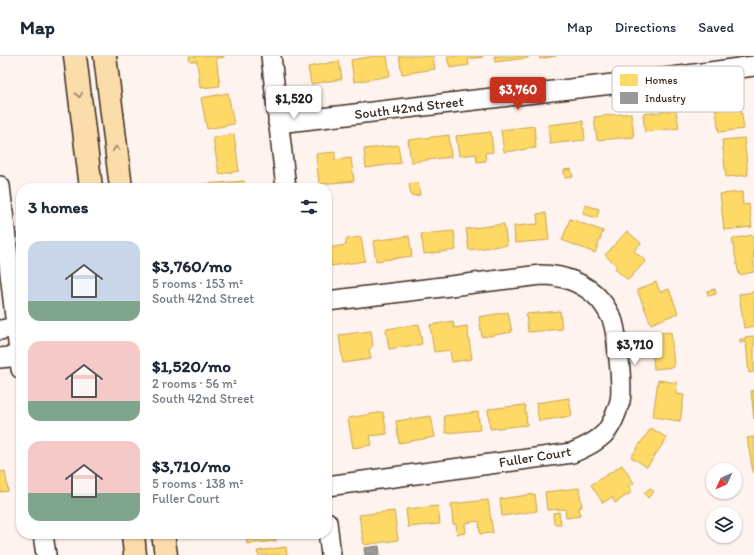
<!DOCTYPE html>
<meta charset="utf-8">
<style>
body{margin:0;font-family:Itim,sans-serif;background:#f6f6f7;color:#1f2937;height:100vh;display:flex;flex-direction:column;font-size:15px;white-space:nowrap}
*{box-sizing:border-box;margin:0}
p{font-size:13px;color:#747a83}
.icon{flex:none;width:22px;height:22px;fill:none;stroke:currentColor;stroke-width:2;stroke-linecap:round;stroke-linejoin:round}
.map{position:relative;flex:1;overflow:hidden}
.side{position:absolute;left:16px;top:127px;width:316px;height:356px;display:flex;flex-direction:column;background:#fff;border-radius:16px;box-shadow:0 1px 3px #0004}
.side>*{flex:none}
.needle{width:26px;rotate:226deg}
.controls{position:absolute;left:706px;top:407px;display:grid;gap:8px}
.controls a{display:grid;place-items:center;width:36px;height:36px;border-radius:50%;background:#fff;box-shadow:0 1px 3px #0004;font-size:20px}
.price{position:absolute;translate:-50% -34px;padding:0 9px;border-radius:4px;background:#fff;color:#222;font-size:13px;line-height:26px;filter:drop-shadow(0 1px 2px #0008)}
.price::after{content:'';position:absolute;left:50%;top:24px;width:12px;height:9px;margin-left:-6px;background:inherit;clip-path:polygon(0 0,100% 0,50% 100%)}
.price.selected{background:#c8321e;color:#fff}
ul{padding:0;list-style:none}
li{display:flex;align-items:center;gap:12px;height:100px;padding:0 12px}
li span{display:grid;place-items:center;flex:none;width:112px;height:80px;border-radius:12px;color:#555}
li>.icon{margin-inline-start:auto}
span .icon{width:48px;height:48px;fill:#fffc;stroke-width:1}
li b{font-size:17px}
h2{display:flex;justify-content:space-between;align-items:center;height:48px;padding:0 12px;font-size:17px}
header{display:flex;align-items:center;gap:24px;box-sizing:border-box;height:56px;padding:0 20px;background:#fff;border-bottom:1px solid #e0e1e3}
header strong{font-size:19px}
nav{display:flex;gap:22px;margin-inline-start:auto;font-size:14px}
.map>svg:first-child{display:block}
.homes{fill:#ffd966;stroke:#c4a450}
.industry{fill:#999;stroke:#7d7874}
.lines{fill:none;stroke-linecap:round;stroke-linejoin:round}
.minor-casing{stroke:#3b2a1e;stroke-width:22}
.highway-casing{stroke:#3b2a1e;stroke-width:25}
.minor{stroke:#fff;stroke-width:19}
.highway{stroke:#fbddab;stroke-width:22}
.oneway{stroke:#9b8464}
.labels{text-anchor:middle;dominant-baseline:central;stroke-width:4;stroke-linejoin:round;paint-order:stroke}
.street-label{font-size:14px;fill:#3b2a1e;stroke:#fff}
.key{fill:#fff;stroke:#c4bfbc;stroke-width:1}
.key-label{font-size:11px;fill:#3b2a1e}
</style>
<header>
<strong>Map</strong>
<nav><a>Map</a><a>Directions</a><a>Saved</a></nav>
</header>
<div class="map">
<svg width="754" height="499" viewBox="0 0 754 499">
<rect width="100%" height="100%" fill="#fef3ef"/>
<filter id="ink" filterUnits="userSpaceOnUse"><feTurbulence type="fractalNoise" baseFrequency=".025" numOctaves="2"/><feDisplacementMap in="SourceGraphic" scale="8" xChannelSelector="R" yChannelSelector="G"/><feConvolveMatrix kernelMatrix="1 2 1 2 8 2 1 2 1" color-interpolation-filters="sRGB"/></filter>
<g filter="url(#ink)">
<!-- homes -->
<g class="homes">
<path d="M189,0H224V1L216,2L220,30L200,32L197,5H190Z"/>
<path d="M375,0H387L390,20L354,26L351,4Z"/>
<path d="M399,0H433L435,13L402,18Z"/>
<path d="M447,0H483V1L468,3L469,9L450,12Z"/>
<path d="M494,0H528V2L495,6Z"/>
<path d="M539,0H556L540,3Z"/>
<path d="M339,5L342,23L311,28L308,11Z"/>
<path d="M228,37L234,68L207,73L201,42Z"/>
<path d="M739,38L744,73L719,76L714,42Z"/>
<path d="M676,54L679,72L645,76L643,58Z"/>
<path d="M631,57L634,81L597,84L594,61Z"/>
<path d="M583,65L585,84L550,88L548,69Z"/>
<path d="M534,70L536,92L504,96L501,74Z"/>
<path d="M491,76L493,96L485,97L486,105L477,106L476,98L459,100L456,80Z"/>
<path d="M234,78L239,115L219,118L213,82Z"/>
<path d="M449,79L451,101L411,106L408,84Z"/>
<path d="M744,82L748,119L726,121L722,84Z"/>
<path d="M398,89L401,107L366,112L364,93Z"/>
<path d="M335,96V104L351,102L354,125L319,128L316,98Z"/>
<path d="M571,113L573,121L565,122L564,114Z"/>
<path d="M244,125L245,132H194V129Z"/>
<path d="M418,126L420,139L411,140L409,128Z"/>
<path d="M742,136L743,149L749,148L752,171L724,174L720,138Z"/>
<path d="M585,149L599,153L597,162L583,158Z"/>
<path d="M546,157L549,184L515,187L514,170L538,168L537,158Z"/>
<path d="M570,163L603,175L595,197L562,184Z"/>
<path d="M504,168L507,189L469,194L466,173Z"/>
<path d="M454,175L456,194L424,198L421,178Z"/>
<path d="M627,175L641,187L634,195L646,205L628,224L615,213L617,210L605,199Z"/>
<path d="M753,179L754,216L739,219L732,183Z"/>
<path d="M409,180L412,200L376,205L373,185Z"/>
<path d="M361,181L365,205L331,210L328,192L346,189V183Z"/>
<path d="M656,226L660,236L669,233L678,257L651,268L637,234Z"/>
<path d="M715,233L716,238L708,240L707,235Z"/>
<path d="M754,236V270L744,272L739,238Z"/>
<path d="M560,255L562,273L528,276L526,258Z"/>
<path d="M508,256L512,276L482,281L479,261Z"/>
<path d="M453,265L454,272L467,270L472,303L452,306L450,294L434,296L430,269Z"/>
<path d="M419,268L422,288L389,293L386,273Z"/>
<path d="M371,275L373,289L369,294L371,303L343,307L339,279Z"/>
<path d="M671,276L674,311L654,313L651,278Z"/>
<path d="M754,280V316L749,317L746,286L740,287V283H745V281Z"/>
<path d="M658,324L677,327L676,338L684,339L680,365L653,361Z"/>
<path d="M754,334V363L751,335Z"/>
<path d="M569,342L572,360L539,365L536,347Z"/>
<path d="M525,349L527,369L490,373L488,353Z"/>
<path d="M383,356L387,378L370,380L372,389L353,392L348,362Z"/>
<path d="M478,356L480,374L446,377L444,360Z"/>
<path d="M431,360L435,381L399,387L396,365Z"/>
<path d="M651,372L667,382L647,411L631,401Z"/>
<path d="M754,381V416H753L747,382Z"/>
<path d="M622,409L634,427L629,430L632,436L615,447L612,441L603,447L591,429Z"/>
<path d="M5,415L8,435L0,436V416Z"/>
<path d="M579,432L582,451H579L580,460L566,462L565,453L547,454L545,436Z"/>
<path d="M650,432L654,436L648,442L644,437Z"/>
<path d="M535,438L537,455L502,460L500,443Z"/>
<path d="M488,444L493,477L480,478L479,465L465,467L466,477L457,478L456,468H453L451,448Z"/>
<path d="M438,450L440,468L408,471L406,453Z"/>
<path d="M394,455L398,484L364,489L359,459Z"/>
<path d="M559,456L561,468H554L553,457Z"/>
<path d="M246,478H275L276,485L247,488Z"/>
<path d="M286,491L287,499H258L257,495Z"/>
</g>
<!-- industry -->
<path class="industry" d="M379,490L380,499H365L364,492Z"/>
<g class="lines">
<!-- minor casing -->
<g class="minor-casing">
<g id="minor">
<path d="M271,0L286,132"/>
<path d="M278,67L673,21L754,10"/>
<path d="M0,130L21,313"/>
<path d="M327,245L541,219C563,219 586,227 601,245C605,250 609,257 612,263C617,276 623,331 620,345C617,356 613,367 606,376C597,386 585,391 572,397L327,430"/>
<path d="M0,274L17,271"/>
<path d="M0,302L19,300"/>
<path d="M327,466L331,499"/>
<path d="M43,478L46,499"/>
</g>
</g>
<!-- highway casing -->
<g class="highway-casing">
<g id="highway">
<path d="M75,0L91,132"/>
<path d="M105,0L121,132"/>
<path d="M133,478L135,499"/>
<path d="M163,478L166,499"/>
</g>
</g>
<!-- minor -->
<use href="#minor" class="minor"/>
<!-- highway -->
<use href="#highway" class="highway"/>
</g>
<!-- one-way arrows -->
<defs><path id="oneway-chevron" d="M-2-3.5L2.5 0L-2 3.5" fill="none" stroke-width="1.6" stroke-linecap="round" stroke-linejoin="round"/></defs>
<g class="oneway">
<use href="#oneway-chevron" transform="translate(79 39) rotate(83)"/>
<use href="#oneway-chevron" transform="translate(116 93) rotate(-97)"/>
</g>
</g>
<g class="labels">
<!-- street labels -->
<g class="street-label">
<text transform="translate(409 52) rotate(-7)">South 42nd Street</text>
<text transform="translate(535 401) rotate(-9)">Fuller Court</text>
</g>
</g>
<!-- legend -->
<rect x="612" y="10" width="132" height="46" rx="6" class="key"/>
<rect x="620" y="18" width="18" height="12" fill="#ffd966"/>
<rect x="620" y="36" width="18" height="12" fill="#999"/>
<g class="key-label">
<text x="645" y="28">Homes</text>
<text x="645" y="46">Industry</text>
</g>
</svg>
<div class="controls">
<a><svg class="needle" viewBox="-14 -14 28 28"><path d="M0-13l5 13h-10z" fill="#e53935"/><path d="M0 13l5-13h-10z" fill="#747a83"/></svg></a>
<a><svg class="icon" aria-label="layers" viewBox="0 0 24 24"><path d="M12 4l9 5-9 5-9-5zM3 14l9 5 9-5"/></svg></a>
</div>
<b class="price selected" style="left:518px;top:55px">$3,760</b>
<b class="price" style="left:294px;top:64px">$1,520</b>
<b class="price" style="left:635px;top:310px">$3,710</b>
<section class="side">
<h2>3 homes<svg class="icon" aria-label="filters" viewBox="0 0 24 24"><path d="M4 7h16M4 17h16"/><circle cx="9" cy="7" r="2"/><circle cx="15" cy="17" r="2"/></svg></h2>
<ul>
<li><span style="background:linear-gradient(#c9d6e8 75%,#7fa58c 0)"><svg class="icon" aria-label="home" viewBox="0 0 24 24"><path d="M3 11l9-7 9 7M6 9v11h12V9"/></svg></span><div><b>$3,760/mo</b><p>5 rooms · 153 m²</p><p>South 42nd Street</p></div></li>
<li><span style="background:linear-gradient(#f6c9c9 75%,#7fa58c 0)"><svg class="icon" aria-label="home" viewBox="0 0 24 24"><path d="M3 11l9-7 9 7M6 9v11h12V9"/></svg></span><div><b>$1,520/mo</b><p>2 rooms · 56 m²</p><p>South 42nd Street</p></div></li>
<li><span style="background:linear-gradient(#f6c9c9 65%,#7fa58c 0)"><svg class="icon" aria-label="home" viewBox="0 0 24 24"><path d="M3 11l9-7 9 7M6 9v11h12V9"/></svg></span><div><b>$3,710/mo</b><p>5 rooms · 138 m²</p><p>Fuller Court</p></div></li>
</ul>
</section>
</div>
